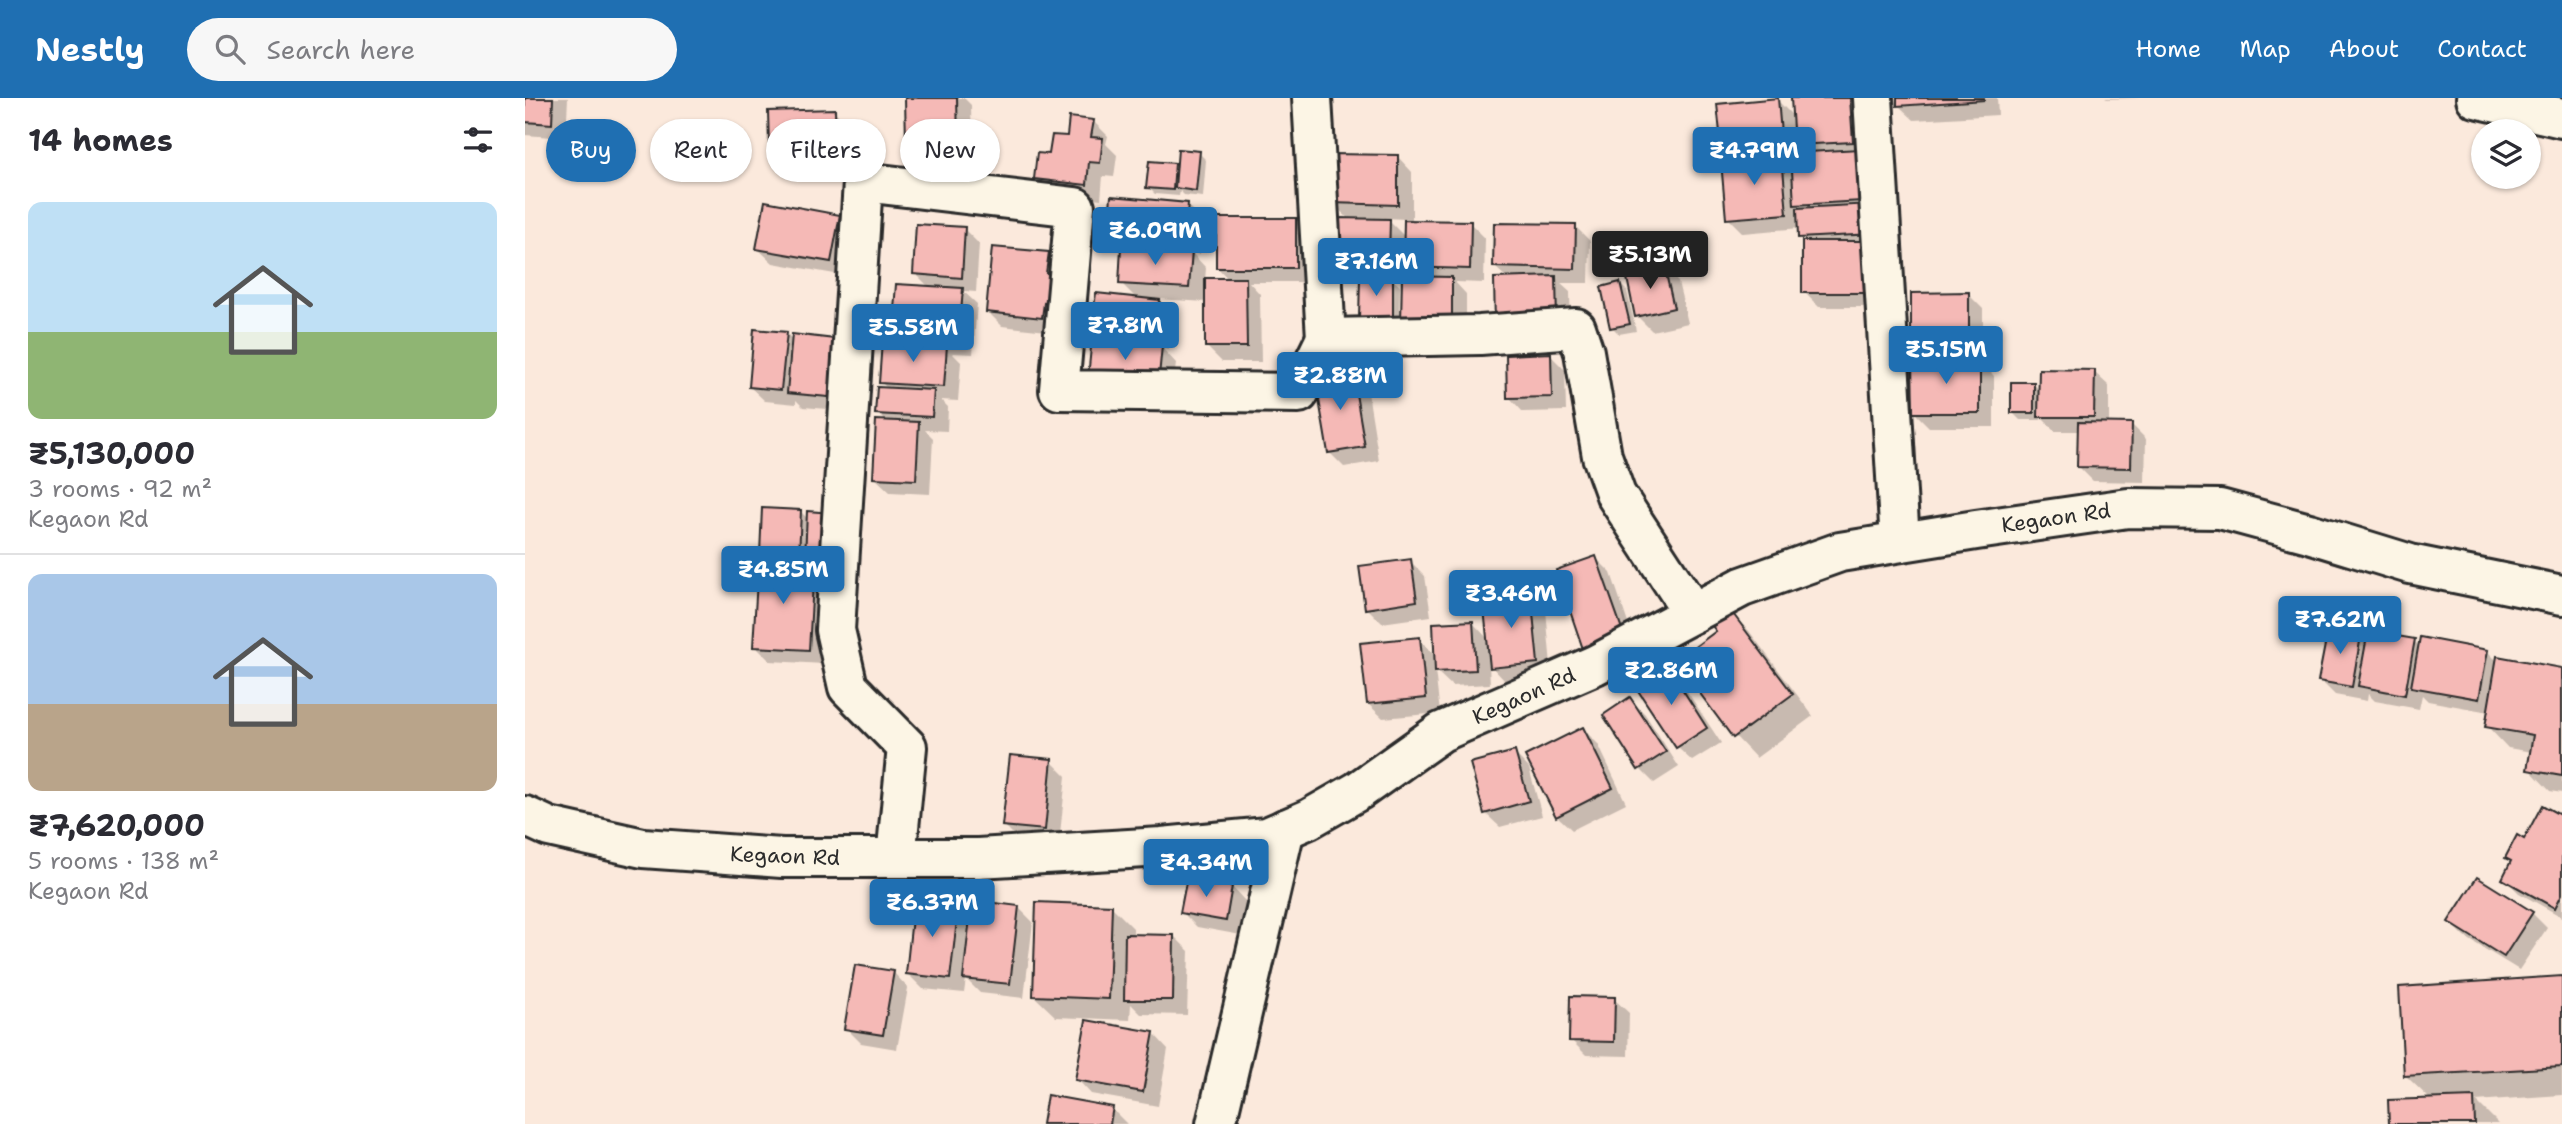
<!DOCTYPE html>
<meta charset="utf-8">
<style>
body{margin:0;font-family:"Shantell Sans",sans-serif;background:#f7f7f7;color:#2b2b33;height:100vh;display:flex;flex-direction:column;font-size:26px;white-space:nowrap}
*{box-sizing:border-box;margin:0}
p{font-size:23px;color:#7c7c81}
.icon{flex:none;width:38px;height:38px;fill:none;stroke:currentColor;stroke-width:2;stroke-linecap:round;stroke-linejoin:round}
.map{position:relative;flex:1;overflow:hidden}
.drawer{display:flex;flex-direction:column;background:#fff;width:525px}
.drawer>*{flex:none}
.guide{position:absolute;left:21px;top:21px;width:665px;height:63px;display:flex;gap:14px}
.controls{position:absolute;left:1946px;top:21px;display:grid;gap:14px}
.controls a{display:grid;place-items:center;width:70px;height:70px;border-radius:50%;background:#fff;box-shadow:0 2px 5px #0004;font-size:35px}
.price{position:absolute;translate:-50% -60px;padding:0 16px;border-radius:7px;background:#1f6fb2;color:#fff;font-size:23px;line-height:46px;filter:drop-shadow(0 2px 4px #0008)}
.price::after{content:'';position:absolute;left:50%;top:42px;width:21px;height:16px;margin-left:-10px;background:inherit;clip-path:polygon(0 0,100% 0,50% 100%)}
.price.on{background:#222;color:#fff}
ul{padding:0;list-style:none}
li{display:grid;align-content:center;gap:14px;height:371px;padding:0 28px}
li+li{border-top:2px solid #e1e1e2}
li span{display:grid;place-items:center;height:217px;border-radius:14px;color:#555}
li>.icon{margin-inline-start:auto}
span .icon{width:126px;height:126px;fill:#fffc;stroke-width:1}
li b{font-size:30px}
h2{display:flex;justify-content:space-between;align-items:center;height:84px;padding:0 28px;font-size:30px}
.tag{padding:0 24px;border-radius:32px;background:#fff;box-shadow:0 2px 5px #0004;font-size:24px;line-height:63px}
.tag.on{background:#1f6fb2;color:#fff}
header{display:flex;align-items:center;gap:42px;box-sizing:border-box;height:98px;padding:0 35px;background:#1f6fb2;color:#fff}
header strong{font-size:33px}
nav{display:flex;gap:38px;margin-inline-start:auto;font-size:24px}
.search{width:490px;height:63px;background:#f7f7f7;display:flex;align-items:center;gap:18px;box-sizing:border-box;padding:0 24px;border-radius:38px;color:#7c7c81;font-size:26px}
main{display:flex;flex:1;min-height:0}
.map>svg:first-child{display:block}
.shadow{fill:#0003;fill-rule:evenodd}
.building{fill:#f5b9b6;stroke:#2b2b2b;stroke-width:2}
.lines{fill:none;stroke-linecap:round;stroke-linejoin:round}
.street-casing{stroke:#2b2b2b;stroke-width:44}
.secondary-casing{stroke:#2b2b2b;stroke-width:44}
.street{stroke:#fcf5e5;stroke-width:38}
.secondary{stroke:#fcf5e5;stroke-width:38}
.labels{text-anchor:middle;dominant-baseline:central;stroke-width:7;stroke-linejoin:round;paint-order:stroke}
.street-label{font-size:21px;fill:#2b2b2b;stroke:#fcf5e5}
</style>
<header>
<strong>Nestly</strong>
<div class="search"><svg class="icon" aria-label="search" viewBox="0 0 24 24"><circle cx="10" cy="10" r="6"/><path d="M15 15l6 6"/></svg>Search here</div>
<nav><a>Home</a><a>Map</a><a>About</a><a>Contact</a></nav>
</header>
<main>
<section class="drawer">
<h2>14 homes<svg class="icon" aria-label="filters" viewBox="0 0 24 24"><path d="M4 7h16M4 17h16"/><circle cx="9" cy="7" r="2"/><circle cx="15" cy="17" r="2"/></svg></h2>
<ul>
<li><span style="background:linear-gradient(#bfe0f5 60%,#8fb573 0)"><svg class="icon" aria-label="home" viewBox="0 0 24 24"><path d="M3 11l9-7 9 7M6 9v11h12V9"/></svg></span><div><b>₹5,130,000</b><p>3 rooms · 92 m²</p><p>Kegaon Rd</p></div></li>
<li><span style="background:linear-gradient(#a9c7e8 60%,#b9a48a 0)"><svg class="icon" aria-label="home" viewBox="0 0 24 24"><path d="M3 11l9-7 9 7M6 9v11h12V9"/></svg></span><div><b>₹7,620,000</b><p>5 rooms · 138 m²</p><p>Kegaon Rd</p></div></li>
</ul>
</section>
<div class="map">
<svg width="2037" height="1026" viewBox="0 0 2037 1026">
<rect width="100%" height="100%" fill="#fbe9dc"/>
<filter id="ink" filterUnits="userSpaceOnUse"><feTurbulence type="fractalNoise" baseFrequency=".0143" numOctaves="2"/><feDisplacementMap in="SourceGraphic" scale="14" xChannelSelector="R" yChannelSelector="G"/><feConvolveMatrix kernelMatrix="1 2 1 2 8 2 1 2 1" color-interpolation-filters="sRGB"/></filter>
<g filter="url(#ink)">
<!-- shadow -->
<g class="shadow">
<path d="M0,0H43L41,40L0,37Z"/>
<path d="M382,0H439L446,7L447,56L397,57L383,42Z"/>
<path d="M1268,0H1339L1367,209H1294L1279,194V143L1275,139V130L1218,135L1203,120L1210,64L1199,53L1252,2L1269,19ZM1270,46L1279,56H1271ZM1260,63H1268L1269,71L1265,68Z"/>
<path d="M1373,0H1472L1473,17L1389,22L1374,8Z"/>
<path d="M1580,0H1616L1582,1Z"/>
<path d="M309,13L324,28L325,59L261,61L246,46Z"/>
<path d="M568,23L583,38L581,46L592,57L589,79L578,78L576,101L526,95L511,81L526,58Z"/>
<path d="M674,55L681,62L678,99L659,97L655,93L654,98L630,96L623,89L649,67L654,71Z"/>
<path d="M873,59L887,74V124L945,125L960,140L959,185L930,184L941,196V238L874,227L837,181H867L875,188L874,215H878L891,180L878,167V176L827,174L813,160L825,122L807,105ZM861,120L881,121L880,139Z"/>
<path d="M662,107L677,122L675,156L667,155L681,170L680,182H704L693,170L770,122L785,136V184H724L735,196L736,264H697L682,249V204L631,201L649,219L644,252L638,251L651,265L647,302L568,230L612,201L596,185L601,151L585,134Z"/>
<path d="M314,118L329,133L321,178L248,165L233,151Z"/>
<path d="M1050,128L1065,143L1064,185H1035L1045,194L1046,239L970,169Z"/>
<path d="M439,131L454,146L451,194L438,193L452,206L448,256L427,255L436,264L433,303L416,302L423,309L422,333L400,332L408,340L405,396L365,394L350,380L361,324L352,315L363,291L356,284L377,246L369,237L404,189L390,175Z"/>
<path d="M523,156L538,171L531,234L477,228L462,213Z"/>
<path d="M1138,169L1153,184L1163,225L1127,233L1112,218Z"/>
<path d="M1095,186L1102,193L1111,233L1094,236L1087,229Z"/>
<path d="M1443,196L1458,211V257H1402L1388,242Z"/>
<path d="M261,235L268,242L327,313L278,309L271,302V306L240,303L225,289Z"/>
<path d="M1025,257L1040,272L1041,313L998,314L984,299Z"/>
<path d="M1455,263L1469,278V329H1404L1389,314Z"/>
<path d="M827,274L842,288L854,363L819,369L804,354Z"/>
<path d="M1569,274L1584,288V326L1607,327L1621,341L1620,384L1568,383L1553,368L1554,333H1530L1516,319V322H1495L1487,314L1508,286L1516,293Z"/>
<path d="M276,414L284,422L311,469L287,467L303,484L299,566L245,563L230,548L247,467L236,456Z"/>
<path d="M1071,460L1086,475L1112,552L1074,565L1060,550Z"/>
<path d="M885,463L900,478L906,518L857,525L842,510Z"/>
<path d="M1006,497L1021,512L1027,579L981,584L964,566L965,586L927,588L910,572L915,615L858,620L843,606L894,541L911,558L948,525L963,541Z"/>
<path d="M1203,512L1224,533L1288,618L1231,660L1210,638Z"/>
<path d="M1837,533L1844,540L1889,543L1895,549L1962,553L1973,564L2037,571V695L2025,693L2004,671L2007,654L1983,650L1962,628L1964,614L1903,603L1897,597L1894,611L1850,603L1843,596L1842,603L1810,597L1795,582Z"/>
<path d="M1142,569L1156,584L1196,645L1167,663L1152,649Z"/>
<path d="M1105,601L1120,616L1154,669L1129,685L1114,670Z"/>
<path d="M1058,631L1073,646L1101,705L1047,732L1032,718Z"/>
<path d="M989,655L1004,670L1017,718L975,729L960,715Z"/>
<path d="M526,663L541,678L534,746L494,742L479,727Z"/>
<path d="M2037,720V819L1994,795L1979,780L1987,765L1982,759L1999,743Z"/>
<path d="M707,789L721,804L716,837L672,829L657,814Z"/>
<path d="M433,807L447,821L493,809L508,824L499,900L455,895L441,881L439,895L398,891L383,876Z"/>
<path d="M586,808L608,830V838H649L664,853L662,917L616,916L606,906L605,922L531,919L509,898Z"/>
<path d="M2007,815L2022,830L1994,872L1940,839L1925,824Z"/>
<path d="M369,875L383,890L372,951L336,945L321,930Z"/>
<path d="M2037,880V997L1951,1003L1974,1026H1866L1906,1002L1881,978Z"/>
<path d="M1089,901L1104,915L1103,958L1061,957L1046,942Z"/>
<path d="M629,936L643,951L633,1008L566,996L552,981Z"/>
<path d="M587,1011L602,1026H519Z"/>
</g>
<!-- building -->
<g class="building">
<path d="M0,0H28L27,26L0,24Z"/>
<path d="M380,0H432L433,41L381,43Z"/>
<path d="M1253,0L1257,48L1197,54L1192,6Z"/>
<path d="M1266,0H1325L1328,44L1269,47Z"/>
<path d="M1372,0H1459V2L1372,8Z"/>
<path d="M310,11L311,45L244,47L243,13Z"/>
<path d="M544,19L569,22L566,39L578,40L575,65L564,64L562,87L509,81L512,55L524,56L527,37L542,38Z"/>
<path d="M653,51L675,53L671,93L650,90Z"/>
<path d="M1334,51L1337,103L1269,107L1266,55Z"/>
<path d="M806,56L873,57V107L806,105Z"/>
<path d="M1257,58L1262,116L1201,121L1196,63Z"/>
<path d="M624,63L650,65L648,92L621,90Z"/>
<path d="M586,98L663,105L660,142L583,135Z"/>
<path d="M240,103L315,117L306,164L231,151Z"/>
<path d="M1347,106L1349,136L1273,140L1272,110Z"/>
<rect x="691" y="120" width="80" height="50"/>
<path d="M812,120L865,121L864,161L811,160Z"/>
<path d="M879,122L946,123L945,171L878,169Z"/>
<path d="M969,125L1051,126L1050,171L968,169Z"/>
<path d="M391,126L440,129L437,180L388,176Z"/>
<rect x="1277" y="143" width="76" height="52"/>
<path d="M467,149L524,154L521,175L534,176L531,207L519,205L517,220L461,214Z"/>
<path d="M596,149L667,153L664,190L594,186Z"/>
<path d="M1139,167L1149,210L1110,219L1101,175Z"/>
<path d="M877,178L927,179V224H876Z"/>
<path d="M1031,178L1032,225L970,227L969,180Z"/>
<path d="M835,179L868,180V221H834Z"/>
<path d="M680,180H721L722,249H680Z"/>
<path d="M1095,184L1105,226L1085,230L1076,189Z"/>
<path d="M371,186L438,190L434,242L367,238Z"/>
<path d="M1444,194V243H1386V195Z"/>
<path d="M571,195L635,202L630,238L566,230Z"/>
<path d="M229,231L262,234L256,292L224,289Z"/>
<path d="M267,236L318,242L313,300L262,295Z"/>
<path d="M567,239L637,248L633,288L563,280Z"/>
<path d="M357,243L422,247L419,289L354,285Z"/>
<path d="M1026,255L1027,299L982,300L981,257Z"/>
<path d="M1387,261H1455V315H1388Z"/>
<path d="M1514,271L1570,272L1569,319H1513Z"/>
<path d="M827,272L840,349L803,355L790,278Z"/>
<rect x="1486" y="284" width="23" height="31"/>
<path d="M352,289L409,292L407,319L350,316Z"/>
<path d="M351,322L394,324L391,382L348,380Z"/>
<path d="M1553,324L1607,325L1606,370L1552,369Z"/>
<path d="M237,410L276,412L274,459L235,456Z"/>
<path d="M282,413L307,415L305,462L280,461Z"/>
<path d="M1071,458L1099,537L1058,551L1031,472Z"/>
<path d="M886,461L892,503L840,511L834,468Z"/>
<path d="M233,464L289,467L284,552L228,549Z"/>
<path d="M1006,495L1013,565L965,570L958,500Z"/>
<path d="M1203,509L1268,596L1208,640L1151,563L1191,533L1184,524Z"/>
<path d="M948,523L951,572L910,574L908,525Z"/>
<path d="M1804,526L1837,532L1827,589L1793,583Z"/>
<path d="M1843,533L1890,541L1880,597L1833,588Z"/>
<path d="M895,539L901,600L842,606L835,545Z"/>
<path d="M1895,539L1963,552L1954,601L1886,589Z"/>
<path d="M1972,558L2037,570V678L2002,672L2008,637L1960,629Z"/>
<path d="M1142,567L1182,630L1151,650L1110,588Z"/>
<path d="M1105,599L1141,654L1113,672L1078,617Z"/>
<path d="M1058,629L1088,690L1031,719L1000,658Z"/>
<path d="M990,653L1004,703L959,716L945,665Z"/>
<path d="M485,657L527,661L520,732L477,728Z"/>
<path d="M2017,707L2037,718V796L2030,810L1977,781L1986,763L1980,760L1992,737L1999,741Z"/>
<path d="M662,779L707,788L701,823L655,815Z"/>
<path d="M1952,779L2008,814L1979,859L1923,824Z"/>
<path d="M389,801L434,805L425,881L381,876Z"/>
<path d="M447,802L494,808L485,886L438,881Z"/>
<path d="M511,804L587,807L584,901L508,898Z"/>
<path d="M600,836L649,837L648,902H599Z"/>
<path d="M330,867L369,873L358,937L319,931Z"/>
<path d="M2037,878V969L1879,978L1874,889Z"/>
<path d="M1045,898L1090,899L1089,944L1044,943Z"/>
<path d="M561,922L629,934L618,994L550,982Z"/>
<path d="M522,997L588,1009L585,1026H517Z"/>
<path d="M1949,999L1950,1026H1864L1863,1002Z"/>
</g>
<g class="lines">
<!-- street casing -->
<g class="street-casing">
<g id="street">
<path d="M787,0L801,240"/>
<path d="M1348,0L1375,444"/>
<path d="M1951,0L2037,20"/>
<path d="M371,760L382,649L323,589L310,532L338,84L550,109L534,292L774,295L801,240L955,237L1051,230L1059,254L1077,358L1091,397L1168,515"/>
<path d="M691,1026L760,731"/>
</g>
</g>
<!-- secondary casing -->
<g class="secondary-casing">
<path id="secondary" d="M0,718L24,729L118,750L257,760H453L637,749L742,739L784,721L833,693L916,634L1070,567L1217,489L1315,454L1451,432L1603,410L1695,411L1784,435L1885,466L2037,497"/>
</g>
<!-- street -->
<use href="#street" class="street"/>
<!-- secondary -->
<use href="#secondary" class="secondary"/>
</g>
</g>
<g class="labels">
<!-- street labels -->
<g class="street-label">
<text transform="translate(1531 420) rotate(-8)">Kegaon Rd</text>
<text transform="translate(999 598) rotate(-24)">Kegaon Rd</text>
<text transform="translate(260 758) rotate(2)">Kegaon Rd</text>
</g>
</g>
</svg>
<div class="controls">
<a><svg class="icon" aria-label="layers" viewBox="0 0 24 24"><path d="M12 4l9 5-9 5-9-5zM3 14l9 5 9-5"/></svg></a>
</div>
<b class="price" style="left:1229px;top:89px">₹4.79M</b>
<b class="price" style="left:630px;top:169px">₹6.09M</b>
<b class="price on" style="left:1125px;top:193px">₹5.13M</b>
<b class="price" style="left:851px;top:200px">₹7.16M</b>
<b class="price" style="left:600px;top:264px">₹7.8M</b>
<b class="price" style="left:388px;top:266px">₹5.58M</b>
<b class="price" style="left:1421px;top:288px">₹5.15M</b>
<b class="price" style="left:815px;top:314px">₹2.88M</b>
<b class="price" style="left:258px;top:508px">₹4.85M</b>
<b class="price" style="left:986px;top:532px">₹3.46M</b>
<b class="price" style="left:1815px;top:558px">₹7.62M</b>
<b class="price" style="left:1146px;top:609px">₹2.86M</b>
<b class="price" style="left:681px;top:801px">₹4.34M</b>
<b class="price" style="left:407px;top:841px">₹6.37M</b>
<div class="guide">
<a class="tag on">Buy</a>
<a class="tag">Rent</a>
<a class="tag">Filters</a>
<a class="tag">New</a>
</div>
</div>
</main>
